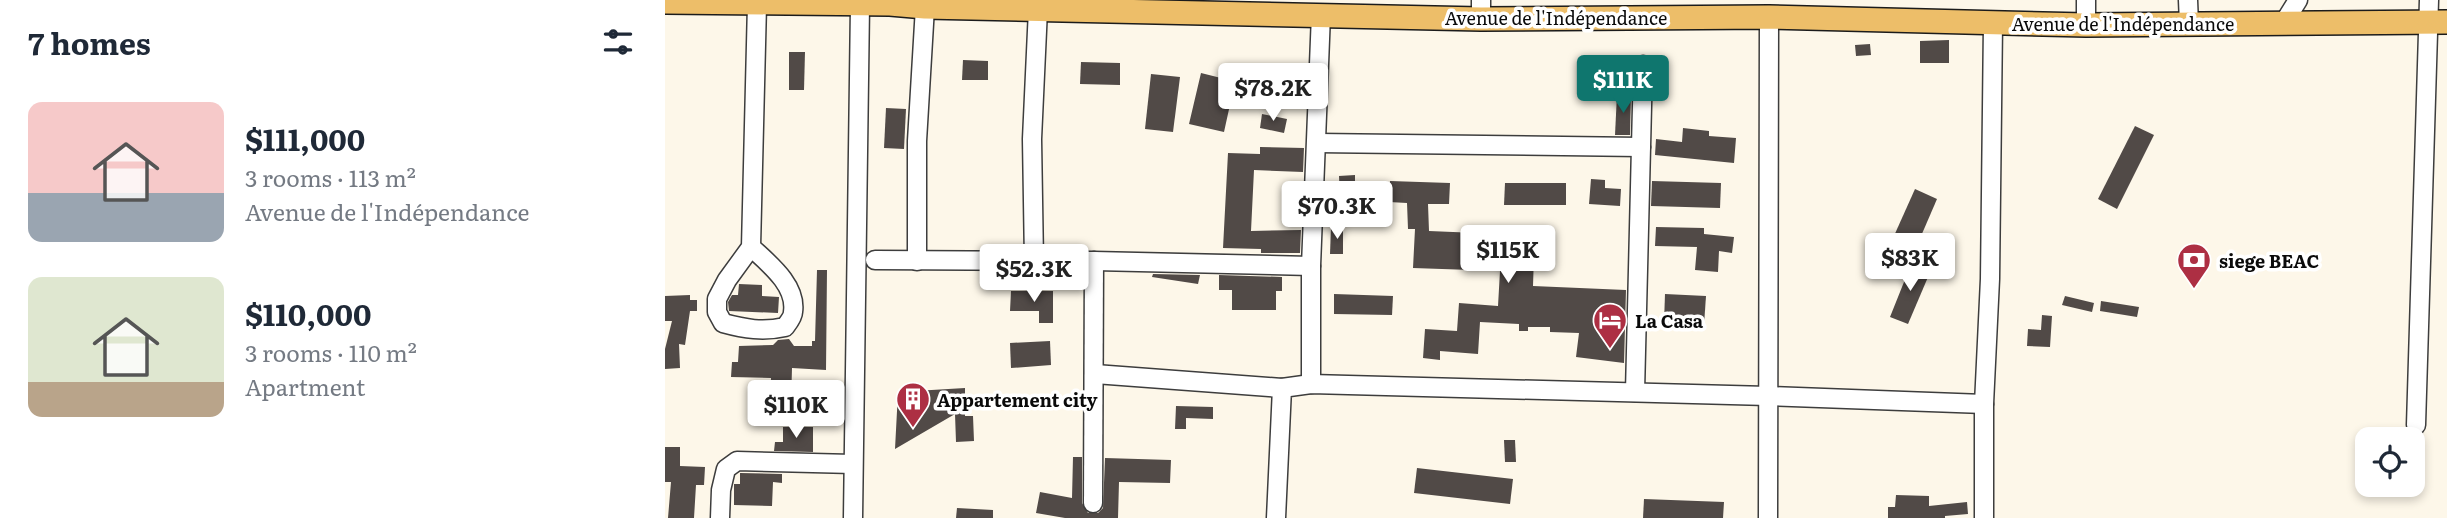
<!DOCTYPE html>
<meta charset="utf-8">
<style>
body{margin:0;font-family:Literata,serif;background:#f6f6f7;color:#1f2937;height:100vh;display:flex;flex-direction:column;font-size:26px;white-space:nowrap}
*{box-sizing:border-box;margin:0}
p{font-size:23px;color:#747a83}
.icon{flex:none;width:38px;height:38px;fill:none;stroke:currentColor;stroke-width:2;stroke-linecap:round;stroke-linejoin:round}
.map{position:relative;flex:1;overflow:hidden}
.sheet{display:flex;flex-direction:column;background:#fff;width:665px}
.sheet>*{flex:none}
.fabs{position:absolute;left:1690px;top:427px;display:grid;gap:14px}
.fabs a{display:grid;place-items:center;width:70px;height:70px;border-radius:14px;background:#fff;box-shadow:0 4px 10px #0003;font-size:35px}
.price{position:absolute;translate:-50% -60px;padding:0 16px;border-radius:7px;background:#fff;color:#222;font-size:23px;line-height:46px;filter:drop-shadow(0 2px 4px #0008)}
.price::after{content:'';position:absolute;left:50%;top:42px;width:21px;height:16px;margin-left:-10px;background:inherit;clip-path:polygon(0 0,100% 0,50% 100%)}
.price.selected{background:#0f766e;color:#fff}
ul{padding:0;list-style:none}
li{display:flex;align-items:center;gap:21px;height:175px;padding:0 28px}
li span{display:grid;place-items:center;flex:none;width:196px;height:140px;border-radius:14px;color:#555}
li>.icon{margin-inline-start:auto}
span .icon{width:84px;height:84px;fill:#fffc;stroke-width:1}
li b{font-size:30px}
h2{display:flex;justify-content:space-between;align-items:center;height:84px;padding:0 28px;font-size:30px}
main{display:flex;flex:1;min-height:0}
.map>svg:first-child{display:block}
.building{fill:#514a47}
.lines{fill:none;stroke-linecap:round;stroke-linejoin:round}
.minor-casing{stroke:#3d3d3d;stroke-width:21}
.major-casing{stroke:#1b1b1b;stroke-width:26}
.minor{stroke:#fff;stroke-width:18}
.major{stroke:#edbe69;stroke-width:23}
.labels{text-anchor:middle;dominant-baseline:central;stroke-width:7;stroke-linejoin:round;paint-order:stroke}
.street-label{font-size:18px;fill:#0a0a0a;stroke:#fff}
.poi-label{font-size:18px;font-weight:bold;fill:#0a0a0a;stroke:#fff;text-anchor:start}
</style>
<main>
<section class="sheet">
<h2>7 homes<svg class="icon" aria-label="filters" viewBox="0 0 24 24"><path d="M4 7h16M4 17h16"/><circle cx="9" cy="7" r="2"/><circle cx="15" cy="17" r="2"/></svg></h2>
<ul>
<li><span style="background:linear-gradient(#f6c9c9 65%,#9aa5b1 0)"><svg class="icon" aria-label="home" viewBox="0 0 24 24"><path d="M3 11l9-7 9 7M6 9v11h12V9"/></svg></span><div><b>$111,000</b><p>3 rooms · 113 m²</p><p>Avenue de l'Indépendance</p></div></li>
<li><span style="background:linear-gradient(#dfe7d0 75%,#b9a48a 0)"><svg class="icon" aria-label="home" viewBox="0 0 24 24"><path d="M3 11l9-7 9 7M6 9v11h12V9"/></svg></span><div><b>$110,000</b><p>3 rooms · 110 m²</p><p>Apartment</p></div></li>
</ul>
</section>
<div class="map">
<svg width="1782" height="518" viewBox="0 0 1782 518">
<rect width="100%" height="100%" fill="#fdf7e9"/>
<!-- building -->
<g class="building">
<path d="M1284,40V63H1255V41Z"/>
<path d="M1205,44L1206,55L1191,56L1190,45Z"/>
<path d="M124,52H140L139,90H124Z"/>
<path d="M298,60L323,61V80H297Z"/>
<path d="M416,62L455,63V85L415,84Z"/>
<path d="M536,73L556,78L554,88L568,91L559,132L524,124Z"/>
<path d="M486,74L515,77L508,132L480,129Z"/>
<path d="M952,94H966L965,135H950Z"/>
<path d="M221,108L241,109L239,149L219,148Z"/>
<path d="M597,114L622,119L619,133L595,128Z"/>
<path d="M1470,126L1489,135L1452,209L1433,199Z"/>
<path d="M1018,128L1044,131V136L1071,138L1069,163L990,155L991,139L1017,142Z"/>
<path d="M595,147L639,148L638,172L589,170L586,231L636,230L635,253H596V249L558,248L563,153L595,154Z"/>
<path d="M690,175V186L706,185V200L675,201L674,176Z"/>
<path d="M926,179L940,180V188L956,189L955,206L924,204Z"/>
<path d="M725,181L785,183L784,204H763L764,231L812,233V227H824L823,232L858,233V254L869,255L868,286L961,290L959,363L911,357L914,333L885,332V327H863V331H854V324L815,322L813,354L775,351V360L758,358L760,329L792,331L794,303L833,306L835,271L748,268L750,229H743L742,203L724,202Z"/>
<path d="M987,181L1056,183L1055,208L986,206Z"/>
<path d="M840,183H901V205H839Z"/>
<path d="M1250,189L1272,199L1247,257L1224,247Z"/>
<path d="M666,227L678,228V254H665Z"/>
<path d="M991,227L1039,228V234L1069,237L1067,253L1054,251L1053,272L1030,270L1032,247L990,246Z"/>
<path d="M1247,262L1266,270L1243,324L1225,317Z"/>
<path d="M152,270H162L161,370L127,368L126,404H105L106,378L66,377L67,362H73L74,346L108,345L113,340L124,339L129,346H147V341H150Z"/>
<path d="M488,274L535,275L533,284L487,277Z"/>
<path d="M554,275L617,277V291H611V310H567V290H554Z"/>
<path d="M74,284L97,285V296L114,297L113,313L64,311L63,302L67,295H73Z"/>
<path d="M346,291H388V323H374V311H345Z"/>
<path d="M669,294L728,296L727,315L669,314Z"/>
<path d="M1000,294L1041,296L1039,325L999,323Z"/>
<path d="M25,295V300H32V311H25L20,345L14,344L15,368L0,369V349L7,321H0V296Z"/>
<path d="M1400,296L1429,303L1427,312L1397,305Z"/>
<path d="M1436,301L1474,307L1472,317L1435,311Z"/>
<path d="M1377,315L1387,316L1385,347L1362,346L1363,329L1376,330Z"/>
<path d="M385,341L386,365L346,368L345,343Z"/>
<path d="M300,388V416H308L309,441L291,442L290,414L230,449L233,392Z"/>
<path d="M511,406L548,407V419L521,418V429H510Z"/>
<path d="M118,427H148V452L109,451L110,442H118Z"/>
<path d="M839,440H850L851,462H840Z"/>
<path d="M0,447H15V466L40,467L39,485H31L29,518H3L6,482H0Z"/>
<path d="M408,457H417V503L423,513H433L438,508L440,458L506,460L505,483L454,482L453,518H400L371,513L375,492L407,498Z"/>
<path d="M752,468L848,479L845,504L749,493Z"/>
<path d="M75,473L117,474V483L108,482L107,506L69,505V484H75Z"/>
<path d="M1231,495L1264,496V506L1302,502L1303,514L1280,516V518H1223V507H1230Z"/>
<path d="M979,499L1059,502L1058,518H978Z"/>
<path d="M292,508L328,510V518H291Z"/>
</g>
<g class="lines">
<!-- minor casing -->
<g class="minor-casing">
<g id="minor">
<path d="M1421,0V25"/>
<path d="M1523,0L1524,24"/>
<path d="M816,19V0"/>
<path d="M1618,24L1633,0"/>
<path d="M652,143L976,147"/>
<path d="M86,247C103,263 132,285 128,312C128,317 123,323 120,327C98,332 80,329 58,323L52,312V299L62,280L86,247L92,4"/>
<path d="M210,260L429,261L646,266"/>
<path d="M252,261V141L260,7"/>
<path d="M369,262L367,139L373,9"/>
<path d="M430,374L617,388"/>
<path d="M646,384V266L656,14"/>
<path d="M970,392L978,65"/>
<path d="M1751,425L1764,0"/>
<path d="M428,503L429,261"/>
<path d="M55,518L56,490L61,469L72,461L188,464"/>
<path d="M188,518L195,5"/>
<path d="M611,518L617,388L646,384L1103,396L1319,404"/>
<path d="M1103,518L1104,17"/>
<path d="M1319,518V404L1325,279L1328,23"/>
</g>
</g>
<!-- major casing -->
<g class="major-casing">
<path id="major" d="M0,2L225,4L260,7L816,19L1104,17L1421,25L1782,22"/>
</g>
<!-- minor -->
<use href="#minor" class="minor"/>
<!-- major -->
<use href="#major" class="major"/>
</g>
<!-- icons -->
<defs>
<g id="bank-pin" transform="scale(1.75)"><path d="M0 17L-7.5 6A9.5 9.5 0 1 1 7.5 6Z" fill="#ad2f43" stroke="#fff"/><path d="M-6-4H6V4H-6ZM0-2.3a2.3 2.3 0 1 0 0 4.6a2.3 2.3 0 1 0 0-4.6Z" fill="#fff"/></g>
<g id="hotel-pin" transform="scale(1.75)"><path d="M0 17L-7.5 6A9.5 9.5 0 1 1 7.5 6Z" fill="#ad2f43" stroke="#fff"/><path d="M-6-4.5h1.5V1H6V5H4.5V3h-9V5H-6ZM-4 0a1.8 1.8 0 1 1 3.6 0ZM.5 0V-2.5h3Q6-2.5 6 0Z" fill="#fff"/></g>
<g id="building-pin" transform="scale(1.75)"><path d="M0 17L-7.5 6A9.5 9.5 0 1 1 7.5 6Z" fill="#ad2f43" stroke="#fff"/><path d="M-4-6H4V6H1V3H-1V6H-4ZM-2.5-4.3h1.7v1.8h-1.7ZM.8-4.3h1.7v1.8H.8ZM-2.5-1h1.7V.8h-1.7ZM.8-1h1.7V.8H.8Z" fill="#fff"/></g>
</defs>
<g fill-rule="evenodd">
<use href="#bank-pin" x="1529" y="260"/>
<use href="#hotel-pin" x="945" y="320"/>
<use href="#building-pin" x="248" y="399"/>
</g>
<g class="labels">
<!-- street labels -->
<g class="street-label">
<text x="891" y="17">Avenue de l'Indépendance</text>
<text x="1458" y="23">Avenue de l'Indépendance</text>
</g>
<!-- poi labels -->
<g class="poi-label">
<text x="1554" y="260">siege BEAC</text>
<text x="970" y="320">La Casa</text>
<text x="272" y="399">Appartement city</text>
</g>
</g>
</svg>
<div class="fabs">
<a><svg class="icon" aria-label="locate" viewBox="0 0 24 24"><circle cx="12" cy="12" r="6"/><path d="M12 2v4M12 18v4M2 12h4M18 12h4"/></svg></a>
</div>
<b class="price selected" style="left:958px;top:115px">$111K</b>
<b class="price" style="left:608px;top:123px">$78.2K</b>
<b class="price" style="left:672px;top:241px">$70.3K</b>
<b class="price" style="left:843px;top:285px">$115K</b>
<b class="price" style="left:1245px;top:293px">$83K</b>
<b class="price" style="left:369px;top:304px">$52.3K</b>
<b class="price" style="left:131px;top:440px">$110K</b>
</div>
</main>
